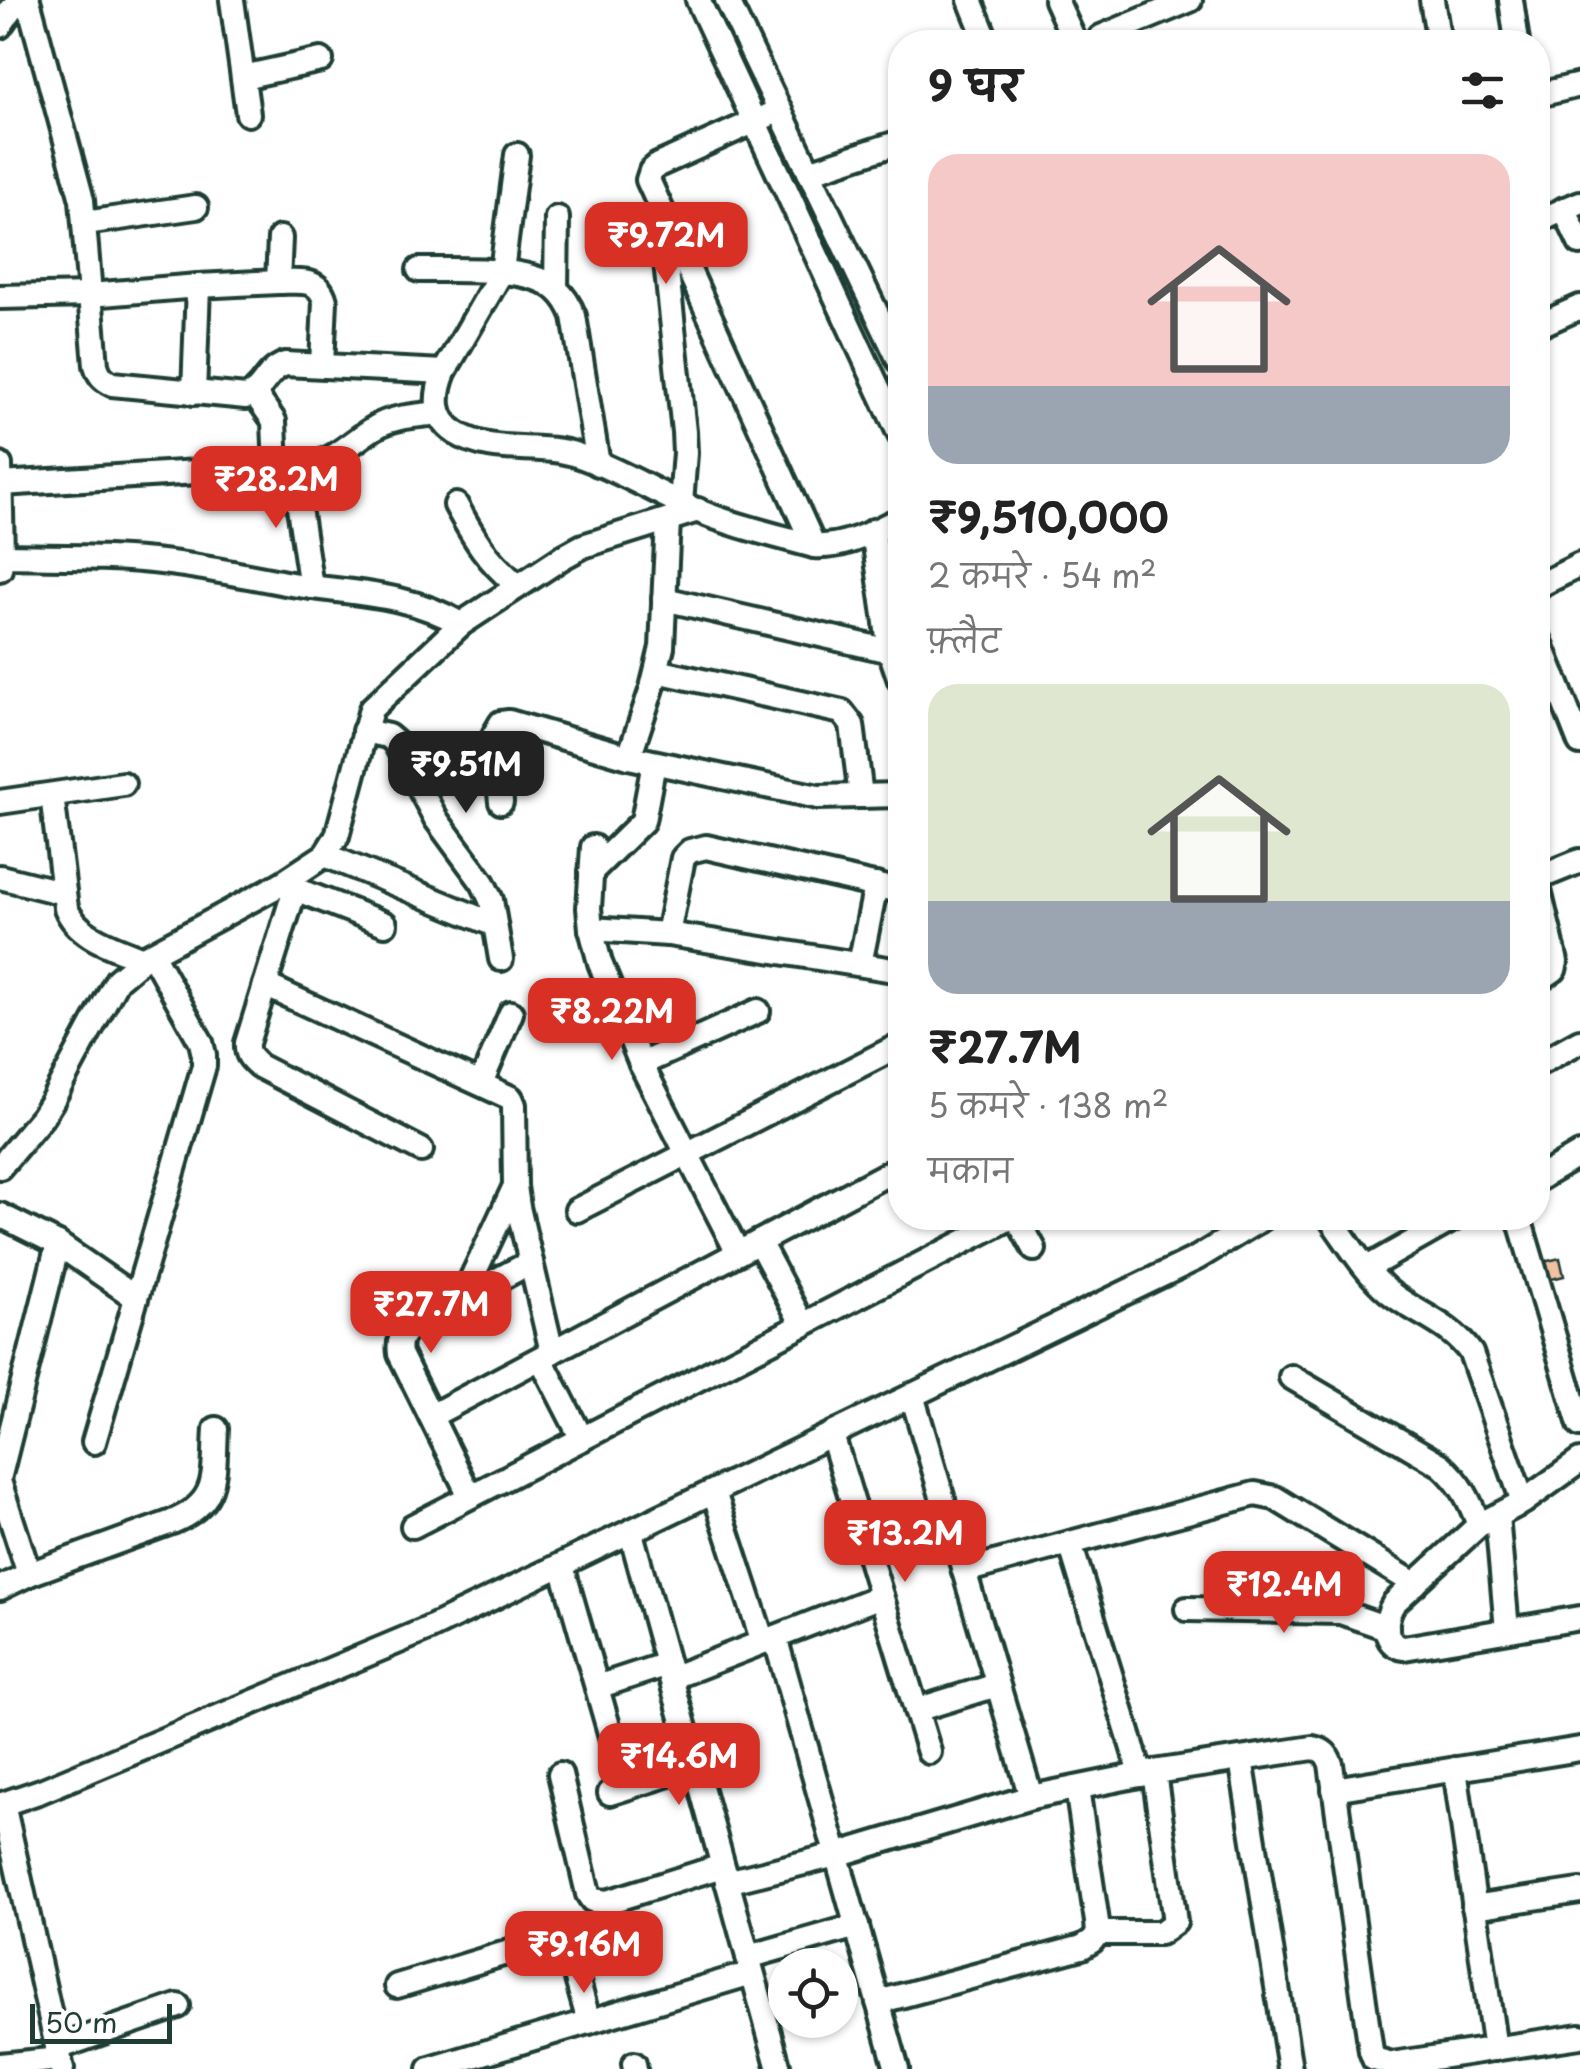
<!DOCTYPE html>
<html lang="hi">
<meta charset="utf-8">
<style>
body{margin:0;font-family:"Playpen Sans","Playpen Sans Deva",sans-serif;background:#f6f6f6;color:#222;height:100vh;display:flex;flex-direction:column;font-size:38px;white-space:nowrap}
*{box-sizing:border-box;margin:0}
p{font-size:32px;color:#767676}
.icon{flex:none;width:55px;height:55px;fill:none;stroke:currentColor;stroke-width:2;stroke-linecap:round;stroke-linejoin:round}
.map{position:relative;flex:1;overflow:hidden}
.drawer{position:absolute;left:888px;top:30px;width:662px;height:1200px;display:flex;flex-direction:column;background:#fff;border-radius:40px;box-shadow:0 2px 8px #0004}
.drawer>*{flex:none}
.fabs{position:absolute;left:768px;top:1948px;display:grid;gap:20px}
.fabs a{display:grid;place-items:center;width:90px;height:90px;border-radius:50%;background:#fff;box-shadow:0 2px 8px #0004;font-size:50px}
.scale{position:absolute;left:30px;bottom:25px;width:142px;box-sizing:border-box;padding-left:10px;border:5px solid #1f3d34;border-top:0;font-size:28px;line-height:35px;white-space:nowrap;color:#1f3d34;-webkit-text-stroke:8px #fff;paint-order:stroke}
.price{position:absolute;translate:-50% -85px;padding:0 22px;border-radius:20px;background:#d93025;color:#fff;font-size:32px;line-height:65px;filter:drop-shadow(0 2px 5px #0008)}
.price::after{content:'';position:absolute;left:50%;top:60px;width:30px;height:22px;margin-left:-15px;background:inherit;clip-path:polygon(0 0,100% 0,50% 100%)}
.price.selected{background:#222;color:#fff}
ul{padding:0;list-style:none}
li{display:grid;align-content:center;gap:20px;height:530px;padding:0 40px}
li span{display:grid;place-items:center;height:310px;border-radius:30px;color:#555}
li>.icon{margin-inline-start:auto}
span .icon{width:180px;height:180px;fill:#fffc;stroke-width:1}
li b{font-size:42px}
h2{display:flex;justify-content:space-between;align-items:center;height:120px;padding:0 40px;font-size:42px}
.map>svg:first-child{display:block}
.building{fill:#f2c0a3;stroke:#1f3d34;stroke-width:2.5}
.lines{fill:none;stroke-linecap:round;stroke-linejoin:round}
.minor-casing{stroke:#1f3d34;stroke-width:30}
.minor{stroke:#fff;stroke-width:22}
</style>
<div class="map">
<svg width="1580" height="2069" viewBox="0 0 1580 2069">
<rect width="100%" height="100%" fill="#fff"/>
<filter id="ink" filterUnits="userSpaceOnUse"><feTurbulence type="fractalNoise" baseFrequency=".01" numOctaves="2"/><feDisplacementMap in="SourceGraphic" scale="20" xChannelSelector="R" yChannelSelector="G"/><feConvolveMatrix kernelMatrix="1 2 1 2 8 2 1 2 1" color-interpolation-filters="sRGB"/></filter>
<g filter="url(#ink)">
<!-- building -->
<path class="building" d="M1560,1258L1564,1276L1539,1282L1535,1264Z"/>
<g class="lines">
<!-- minor casing -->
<g class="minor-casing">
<g id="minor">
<path d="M28,0L82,200L96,365C99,375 102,379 112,384L246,397C265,390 264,372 285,364L444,372"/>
<path d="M232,0L248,114"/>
<path d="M698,0L900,435"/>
<path d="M727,0L900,362"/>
<path d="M970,0L987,42"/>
<path d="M1056,0L1075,42"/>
<path d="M1432,0L1439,42"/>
<path d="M1511,0L1517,42"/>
<path d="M0,26L18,0"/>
<path d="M1101,37L1190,0"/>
<path d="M243,77L321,60"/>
<path d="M1538,95L1580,85"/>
<path d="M780,110L658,165L651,171L648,180L814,546"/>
<path d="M517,155L502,271L444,372C435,395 433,418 456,433C493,456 538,442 577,455C618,469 656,493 696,510C734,526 775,535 814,546C846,548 872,532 900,519"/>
<path d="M809,172L900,142"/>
<path d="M1564,209L1580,243"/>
<path d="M1538,221L1580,203"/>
<path d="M85,223L196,207"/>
<path d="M280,238L278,282C299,282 319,277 325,301L322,365"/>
<path d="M673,238L666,262L684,432L685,453L681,503"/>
<path d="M419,270C455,271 531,265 557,290C565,297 570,306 574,316L598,464"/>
<path d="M556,288L557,218"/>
<path d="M0,297L90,295L198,286"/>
<path d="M1538,326L1580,307"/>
<path d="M194,393L198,286L278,282"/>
<path d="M255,394L274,421L276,469"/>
<path d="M0,465L2,556"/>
<path d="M293,468L311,587"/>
<path d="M1,484L314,465C338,458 355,439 376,427C394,416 417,416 438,413"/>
<path d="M456,505C475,540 487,560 518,586"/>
<path d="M873,531L890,651L900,680"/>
<path d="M0,569L2,556C58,557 114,556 170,563C211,568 251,577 291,584C352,594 406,592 461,624"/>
<path d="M1538,586L1580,565"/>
<path d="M664,599L890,651"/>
<path d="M1538,636L1580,743"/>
<path d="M657,671L842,712L852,725L861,796"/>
<path d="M364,731L388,736L395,742L436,819L483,883L491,900L501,959"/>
<path d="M629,757L818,797L900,795"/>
<path d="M52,795L66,908C78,938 115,947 142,959"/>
<path d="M0,802L123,784"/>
<path d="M501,802L494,735L501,723L509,722L629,757L652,688L662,647L668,520"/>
<path d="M593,847L589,908L591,929L600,963L641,1064L738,1253"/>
<path d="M325,855L495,925"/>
<path d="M591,872L643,821L654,763"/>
<path d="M0,877L64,893"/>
<path d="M1538,878L1580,861"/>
<path d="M281,884L295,889L247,1043C246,1055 251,1059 259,1066L421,1150"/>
<path d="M1538,886L1556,962L1554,970L1538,981"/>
<path d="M295,889L385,924"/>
<path d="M591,929L668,934L900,971"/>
<path d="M668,934L683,858L690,851L706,847L900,891"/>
<path d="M860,964L876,885"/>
<path d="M265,985L511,1098L514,1105L515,1186L518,1207L552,1352"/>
<path d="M641,1064L758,1011"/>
<path d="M1538,1064L1580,1041"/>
<path d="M481,1083L511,1013"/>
<path d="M0,1167L42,1117L52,1101L117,980L142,959L281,884L325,855L337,836L371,709L461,624L563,557L583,546L698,510"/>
<path d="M1538,1179L1580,1154"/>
<path d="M577,1210L900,1045"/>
<path d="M0,1215L58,1244L136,1298"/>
<path d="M1017,1218L1034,1249"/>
<path d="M1330,1218C1348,1243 1365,1272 1389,1292C1416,1314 1450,1323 1471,1353L1523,1502L1479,1525L1394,1603C1384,1618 1382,1646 1404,1648L1580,1618"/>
<path d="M1519,1218L1580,1425"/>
<path d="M759,1242L803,1325"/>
<path d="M1367,1268L1455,1218"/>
<path d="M462,1299L515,1186"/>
<path d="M541,1359L582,1439"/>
<path d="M1291,1377L1441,1465C1462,1484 1469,1499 1479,1525"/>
<path d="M912,1395L1031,1797"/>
<path d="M431,1416L900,1167"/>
<path d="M832,1435L929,1752"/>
<path d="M94,1442L204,1066V1055L201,1042L152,954"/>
<path d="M0,1475L58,1244"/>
<path d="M0,1484L29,1574"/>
<path d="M714,1492L763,1642"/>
<path d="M470,1496L400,1354C398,1341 401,1336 411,1326L531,1262"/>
<path d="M1523,1502L1580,1461"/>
<path d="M1497,1516L1507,1630"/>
<path d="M413,1526L1010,1218"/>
<path d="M631,1533L779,2069"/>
<path d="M1070,1543L1141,1775"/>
<path d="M562,1566L614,1747"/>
<path d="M964,1571L1255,1494L1275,1498L1415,1584"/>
<path d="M0,1588L29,1574L172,1522C221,1502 213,1474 216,1429"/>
<path d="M1187,1609L1341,1612L1387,1628"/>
<path d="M775,1637L897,2069"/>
<path d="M671,1678L881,1596"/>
<path d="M597,1687L667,1664"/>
<path d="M916,1710L997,1685"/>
<path d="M1241,1759L1290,2069"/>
<path d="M1455,1769L1495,2049"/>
<path d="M560,1774L588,1894L592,1900L607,1902L722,1866"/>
<path d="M1334,1789L1580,1749"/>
<path d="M610,1793L695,1766"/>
<path d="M3,1804L62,2069"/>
<path d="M0,1805L41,1791L428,1629L1197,1258L1263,1218"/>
<path d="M727,1882L836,1855L1031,1797L1154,1772L1313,1748C1324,1750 1327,1754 1331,1764L1371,2051L1374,2059L1392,2064L1580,2036"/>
<path d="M1474,1907L1580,1891"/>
<path d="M1098,1933H1160L1175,1922L1154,1772"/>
<path d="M748,1957L857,1926"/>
<path d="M397,1986L549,1940C560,1940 563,1942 569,1950L589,2022"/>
<path d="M878,2002L1082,1947L1092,1941L1098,1933L1097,1922L1077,1788"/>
<path d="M57,2048L178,2006"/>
<path d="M634,2064L635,2069"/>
<path d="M0,2065L60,2059"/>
<path d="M430,2069L752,1973"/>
</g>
</g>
<!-- minor -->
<use href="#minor" class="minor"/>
</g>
</g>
</svg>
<div class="fabs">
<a><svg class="icon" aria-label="locate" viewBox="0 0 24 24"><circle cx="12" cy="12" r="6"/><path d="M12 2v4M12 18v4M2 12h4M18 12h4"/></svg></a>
</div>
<div class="scale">50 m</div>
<b class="price" style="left:666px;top:287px">₹9.72M</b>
<b class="price" style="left:276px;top:531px">₹28.2M</b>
<b class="price selected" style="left:466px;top:816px">₹9.51M</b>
<b class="price" style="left:612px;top:1063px">₹8.22M</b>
<b class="price" style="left:431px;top:1356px">₹27.7M</b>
<b class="price" style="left:905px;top:1585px">₹13.2M</b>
<b class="price" style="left:1284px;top:1636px">₹12.4M</b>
<b class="price" style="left:679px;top:1808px">₹14.6M</b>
<b class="price" style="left:584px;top:1996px">₹9.16M</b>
<section class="drawer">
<h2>9 घर<svg class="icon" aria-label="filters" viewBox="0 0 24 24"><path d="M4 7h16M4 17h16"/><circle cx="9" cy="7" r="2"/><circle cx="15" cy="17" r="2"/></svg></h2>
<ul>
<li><span style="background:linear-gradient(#f6c9c9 75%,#9aa5b1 0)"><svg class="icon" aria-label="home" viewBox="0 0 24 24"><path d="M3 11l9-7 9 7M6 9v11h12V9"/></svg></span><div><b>₹9,510,000</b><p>2 कमरे · 54 m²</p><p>फ़्लैट</p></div></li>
<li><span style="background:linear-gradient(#dfe7d0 70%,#9aa5b1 0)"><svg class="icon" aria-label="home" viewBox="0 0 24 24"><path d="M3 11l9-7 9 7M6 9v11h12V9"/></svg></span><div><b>₹27.7M</b><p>5 कमरे · 138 m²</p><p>मकान</p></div></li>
</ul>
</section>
</div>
